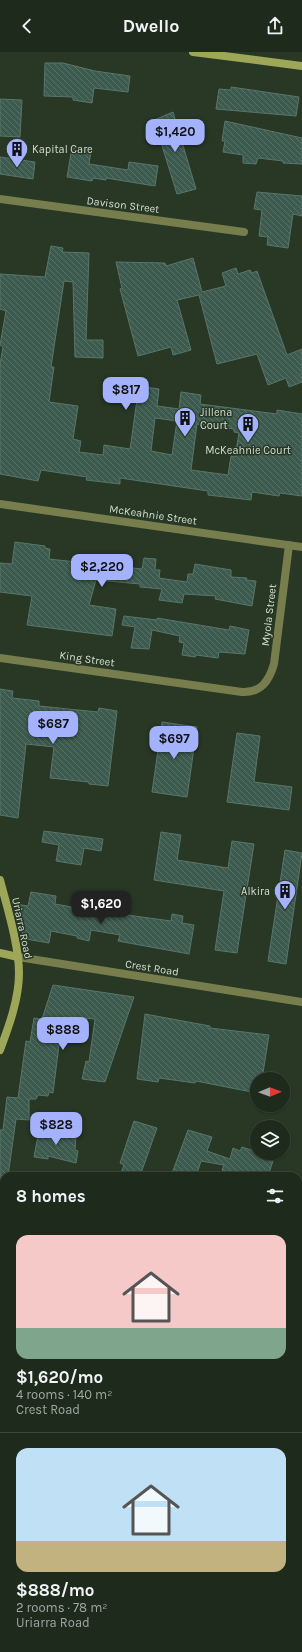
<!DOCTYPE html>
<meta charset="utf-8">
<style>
body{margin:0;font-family:Karla,sans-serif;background:#2b3629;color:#f1f3f6;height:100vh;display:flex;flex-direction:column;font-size:15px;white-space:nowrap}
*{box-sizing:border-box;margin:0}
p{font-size:13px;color:#a1a7a3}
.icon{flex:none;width:22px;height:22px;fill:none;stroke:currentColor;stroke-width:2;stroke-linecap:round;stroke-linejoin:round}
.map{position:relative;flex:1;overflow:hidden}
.details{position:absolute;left:0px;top:1120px;width:302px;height:480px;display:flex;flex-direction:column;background:#1e2a1c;border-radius:12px 12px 0 0;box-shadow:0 1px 3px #0004,0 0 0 1px #3c463b}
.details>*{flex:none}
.needle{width:26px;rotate:89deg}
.tools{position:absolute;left:250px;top:1020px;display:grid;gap:8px}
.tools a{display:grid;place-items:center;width:40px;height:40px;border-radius:50%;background:#1e2a1c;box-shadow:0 1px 3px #0004,0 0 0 1px #3c463b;font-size:20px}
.price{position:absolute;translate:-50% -34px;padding:0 9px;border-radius:8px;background:#a4b1fc;color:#111;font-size:13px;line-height:26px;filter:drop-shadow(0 1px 2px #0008)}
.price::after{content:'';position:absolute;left:50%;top:24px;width:12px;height:9px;margin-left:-6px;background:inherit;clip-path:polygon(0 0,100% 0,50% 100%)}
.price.on{background:#222;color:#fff}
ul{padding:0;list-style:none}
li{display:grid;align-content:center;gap:8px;height:212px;padding:0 16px}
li+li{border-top:1px solid #3c463b}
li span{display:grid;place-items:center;height:124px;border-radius:12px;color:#555}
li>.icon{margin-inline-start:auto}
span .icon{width:72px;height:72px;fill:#fffc;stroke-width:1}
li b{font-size:17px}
h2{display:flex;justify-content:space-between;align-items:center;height:48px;padding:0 16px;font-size:17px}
header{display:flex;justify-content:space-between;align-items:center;height:52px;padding:0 16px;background:#1e2a1c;font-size:18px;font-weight:700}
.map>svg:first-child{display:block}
.building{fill:url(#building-back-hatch);stroke:#58766a;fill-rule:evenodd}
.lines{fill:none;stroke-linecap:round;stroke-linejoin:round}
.street{stroke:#777d4d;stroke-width:8}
.secondary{stroke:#9ea657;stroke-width:8}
.labels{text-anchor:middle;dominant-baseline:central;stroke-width:3;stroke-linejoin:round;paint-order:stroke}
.poi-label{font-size:11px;fill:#d4ded2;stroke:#283825;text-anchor:start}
.street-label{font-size:11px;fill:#d4ded2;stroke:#283825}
</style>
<header><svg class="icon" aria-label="back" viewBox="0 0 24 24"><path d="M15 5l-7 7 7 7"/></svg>Dwello<svg class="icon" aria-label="share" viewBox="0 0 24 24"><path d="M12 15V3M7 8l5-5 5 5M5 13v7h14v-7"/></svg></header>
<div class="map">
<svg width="302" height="1600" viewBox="0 0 302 1600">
<defs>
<pattern id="building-back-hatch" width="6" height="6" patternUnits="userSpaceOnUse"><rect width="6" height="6" fill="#3d5a4f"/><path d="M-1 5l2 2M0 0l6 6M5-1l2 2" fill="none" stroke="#587167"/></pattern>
</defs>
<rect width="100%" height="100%" fill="#283825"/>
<!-- building -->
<g class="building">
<path d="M45,11H63L95,19L130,24L128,40L94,36L92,51L73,48V45L44,44Z"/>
<path d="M231,35L299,45L296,64L216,57L219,37L231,38Z"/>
<path d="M0,47L22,48L20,85L0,84Z"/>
<path d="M173,60L196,137L177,142L154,68Z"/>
<path d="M225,69L302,86V112L283,111V109L258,106L256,112L243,111V103L223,100L225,89H222Z"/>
<path d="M72,96L91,99L89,112L128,118L129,110L158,114L155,134L106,126V128L93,126L92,129L67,125Z"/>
<path d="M0,105L35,110L33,127L0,122Z"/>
<path d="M257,140L302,144V164L293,162L288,196L267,193L268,185L259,184L262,158L254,157Z"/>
<path d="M51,194L63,196L62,200L89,201L86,288H103V306L75,305L73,230L64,229L51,315H54L49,350L78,354L73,387L81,389L79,400L103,403L104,393L130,397L139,334L159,337L157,354L179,357L181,340L201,343L200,352L277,362V358L302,362V444L280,441L279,444L252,440L251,448L208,443V439L120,426V432L86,428L87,425L41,418L38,429L0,422V312L3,295L0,293L6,259L0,257V222L45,225ZM155,366L177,369L172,403L151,399ZM197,372L234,377V380L239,381L235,405L231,404L228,423L191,418Z"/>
<path d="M193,206L202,240L226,234L222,221L236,216L238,222L250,218L252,221L257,219L287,303L302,297V330L289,335L286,326L268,333L257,302L217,312L199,243L177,248L191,298L173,303L171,295L138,304L120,237L122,236L116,210L165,211L166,214Z"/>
<path d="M15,490L45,494V496L50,497L49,507L142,517L144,506L156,507L155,518H160L159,526L187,530L188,522H193L195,512L231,518V525L247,526L246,528L256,529L252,554L215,547L216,544L184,542L182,551L159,548L162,537L140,535V532L96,528L89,553L116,557L112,584L27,573L32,544L0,540V511L12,512Z"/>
<path d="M124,564L157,568V566L229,578L230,574L249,578L245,602L219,600L218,606L196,603L195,605L182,603L184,591L179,590L180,584L152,578L149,597L131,596L135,575L122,573Z"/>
<path d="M0,637L13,639L12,646L39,649V654L98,660L99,656L117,659L108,734L89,732V730L50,726L54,695L26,692L18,766L0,763Z"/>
<path d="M162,670L197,675L187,745L152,740Z"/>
<path d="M237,681L260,684L254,730L292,735L289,758L227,750Z"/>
<path d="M44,779L103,787L101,799L84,796L81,813L56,809L59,793L42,790Z"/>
<path d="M161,780L181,783L177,808L228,816L232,789L254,792L237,901L215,898L224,839L154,828Z"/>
<path d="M285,798L302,801L286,912L268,909Z"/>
<path d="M31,840L56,844L55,852L83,857L171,869L172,862L183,864L182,871L194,873L189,902L118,889L120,883L91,878L89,889L77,886V884L51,879L49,891L26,887L23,884L15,852L28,854Z"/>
<path d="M53,933L134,945L105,1030L82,1027L86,1009L89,1010L95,967L71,965L66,993H59L53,1041L49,1040L48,1044L38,1043L36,1047H29V1068L16,1067L8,1124H4V1130H0V1078H3L7,1045L18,1046L26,989L30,990L34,966L42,967Z"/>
<path d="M145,962L210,974V976L269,983L262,1027H257V1041L196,1029L195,1031L159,1026L158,1030L137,1027Z"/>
<path d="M134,1069L157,1076L140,1124H120L124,1113L120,1111Z"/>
<path d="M39,1078L76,1083L75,1098L78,1099L76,1111L48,1104V1107L34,1105Z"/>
<path d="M188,1078L212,1085L207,1099L230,1107L233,1096L240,1099L242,1095L266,1103L265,1106L273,1109L268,1124H224L225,1120L222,1118L224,1113L201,1109L196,1124H171Z"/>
</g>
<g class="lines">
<!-- street -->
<g class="street">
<path d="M0,147L244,180"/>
<path d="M0,452L302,495"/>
<path d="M0,606L242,640C261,641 269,629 274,612L289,493"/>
<path d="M18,905L302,950"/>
<path d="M298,1161L302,1144"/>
<path d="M0,1184L4,1185"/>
<path d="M0,1420H4"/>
<path d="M195,1600L196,1596"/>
</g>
<!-- secondary -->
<g class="secondary">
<path d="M193,0L302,14"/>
<path d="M0,828C7,855 19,893 19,921C19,947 9,974 0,998"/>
<path d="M0,901L18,905"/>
</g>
</g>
<!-- icons -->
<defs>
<g id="building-pin" transform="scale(1.15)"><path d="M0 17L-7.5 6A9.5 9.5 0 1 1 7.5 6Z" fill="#a4b1fc" stroke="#283825"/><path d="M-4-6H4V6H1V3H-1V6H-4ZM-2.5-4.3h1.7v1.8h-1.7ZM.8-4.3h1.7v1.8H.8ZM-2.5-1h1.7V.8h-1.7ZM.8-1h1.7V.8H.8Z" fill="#111"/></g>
</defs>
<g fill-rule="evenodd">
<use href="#building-pin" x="17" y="97"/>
<use href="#building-pin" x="185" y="366"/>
<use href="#building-pin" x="248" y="372"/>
<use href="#building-pin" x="285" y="839"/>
</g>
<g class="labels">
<!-- poi labels -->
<g class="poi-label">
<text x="32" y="97">Kapital Care</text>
<text x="200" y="360">Jillena<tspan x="200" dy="13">Court</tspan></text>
<text x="248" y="398" text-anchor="middle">McKeahnie Court</text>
<text x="270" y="839" text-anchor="end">Alkira</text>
</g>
<!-- street labels -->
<g class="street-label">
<text transform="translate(123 153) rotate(7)">Davison Street</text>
<text transform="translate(153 463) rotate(8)">McKeahnie Street</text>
<text transform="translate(269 563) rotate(-83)">Myola Street</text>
<text transform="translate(87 607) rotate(8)">King Street</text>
<text transform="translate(22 876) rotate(78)">Uriarra Road</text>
<text transform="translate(152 916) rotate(9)">Crest Road</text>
</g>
</g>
</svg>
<div class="tools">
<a><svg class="needle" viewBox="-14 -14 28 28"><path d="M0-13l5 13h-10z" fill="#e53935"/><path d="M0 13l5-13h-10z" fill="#a1a7a3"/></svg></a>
<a><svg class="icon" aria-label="layers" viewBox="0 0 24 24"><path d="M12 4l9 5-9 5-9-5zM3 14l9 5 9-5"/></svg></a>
</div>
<b class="price" style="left:175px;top:101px">$1,420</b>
<b class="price" style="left:126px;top:359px">$817</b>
<b class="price" style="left:102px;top:536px">$2,220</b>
<b class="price" style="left:53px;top:693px">$687</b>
<b class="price" style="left:174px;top:708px">$697</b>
<b class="price on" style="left:101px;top:873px">$1,620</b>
<b class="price" style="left:63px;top:999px">$888</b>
<b class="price" style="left:56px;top:1094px">$828</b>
<section class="details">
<h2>8 homes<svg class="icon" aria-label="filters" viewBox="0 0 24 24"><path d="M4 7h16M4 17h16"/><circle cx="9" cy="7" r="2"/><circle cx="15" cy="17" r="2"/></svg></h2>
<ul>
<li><span style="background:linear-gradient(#f6c9c9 75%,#7fa58c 0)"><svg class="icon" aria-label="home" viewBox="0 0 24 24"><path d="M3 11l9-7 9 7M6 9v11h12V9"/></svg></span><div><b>$1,620/mo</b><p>4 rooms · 140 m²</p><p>Crest Road</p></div></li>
<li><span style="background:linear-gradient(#bfe0f5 75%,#c2b280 0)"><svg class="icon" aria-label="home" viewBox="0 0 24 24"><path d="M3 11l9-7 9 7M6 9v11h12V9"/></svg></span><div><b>$888/mo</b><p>2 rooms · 78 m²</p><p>Uriarra Road</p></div></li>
</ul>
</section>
</div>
